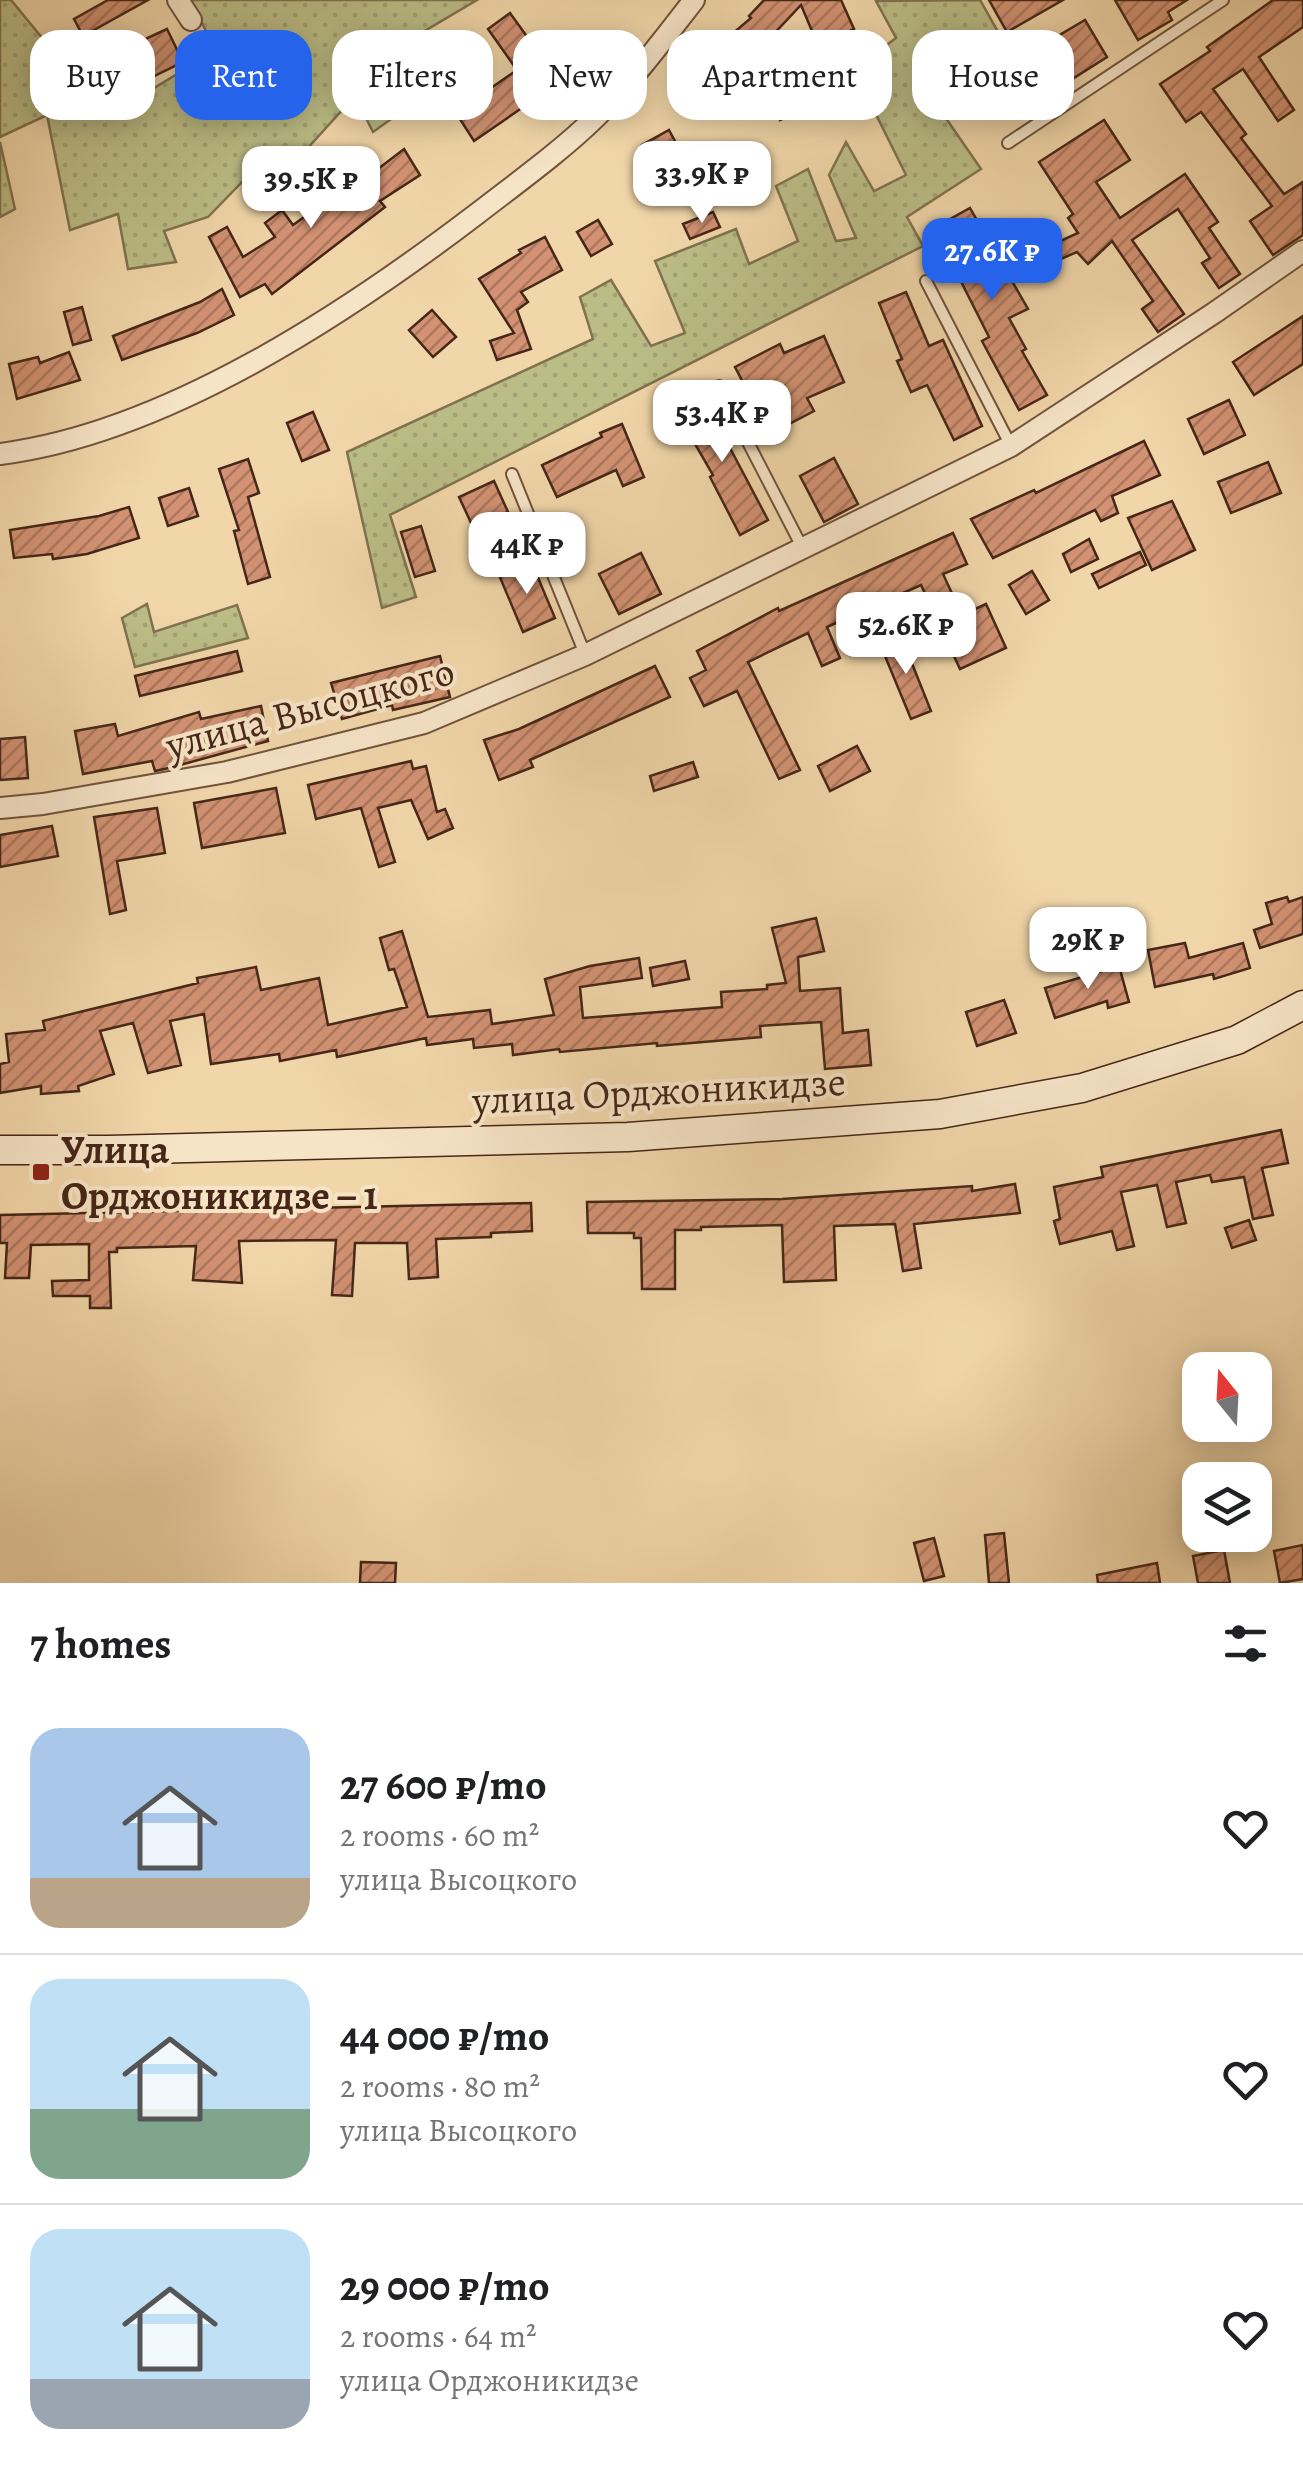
<!DOCTYPE html>
<meta charset="utf-8">
<style>
body{margin:0;font-family:Alegreya,serif;background:#f6f6f6;color:#202124;height:100vh;display:flex;flex-direction:column;font-size:38px;white-space:nowrap}
*{box-sizing:border-box;margin:0}
p{font-size:32px;color:#757577}
.icon{flex:none;width:55px;height:55px;fill:none;stroke:currentColor;stroke-width:2;stroke-linecap:round;stroke-linejoin:round}
.map{position:relative;height:1583px;overflow:hidden}
.sheet{display:flex;flex-direction:column;background:#fff;flex:1}
.sheet>*{flex:none}
.banner{position:absolute;left:30px;top:30px;width:1245px;height:90px;display:flex;gap:20px}
.needle{width:65px;rotate:342deg}
.tools{position:absolute;left:1182px;top:1352px;display:grid;gap:20px}
.tools a{display:grid;place-items:center;width:90px;height:90px;border-radius:20px;background:#fff;box-shadow:0 5px 25px #0003;font-size:50px}
.price{position:absolute;translate:-50% -85px;padding:0 22px;border-radius:20px;background:#fff;color:#222;font-size:32px;line-height:65px;filter:drop-shadow(0 2px 5px #0008)}
.price::after{content:'';position:absolute;left:50%;top:60px;width:30px;height:22px;margin-left:-15px;background:inherit;clip-path:polygon(0 0,100% 0,50% 100%)}
.price.active{background:#2563eb;color:#fff}
ul{padding:0;list-style:none}
li{display:flex;align-items:center;gap:30px;height:250px;padding:0 30px}
li+li{border-top:2px solid #e0e0e0}
li span{display:grid;place-items:center;flex:none;width:280px;height:200px;border-radius:30px;color:#555}
li>.icon{margin-inline-start:auto}
span .icon{width:120px;height:120px;fill:#fffc;stroke-width:1}
li b{font-size:42px}
h2{display:flex;justify-content:space-between;align-items:center;height:120px;padding:0 30px;font-size:42px}
.tag{padding:0 35px;border-radius:30px;background:#fff;box-shadow:0 5px 25px #0003;font-size:35px;line-height:90px}
.tag.active{background:#2563eb;color:#fff}
.map>svg:first-child{display:block}
.garden{fill:url(#garden-dots);stroke:#80724f;stroke-width:2.5}
.building{fill:url(#building-hatch);stroke:#462717;stroke-width:2.5}
.lines{fill:none;stroke-linecap:round;stroke-linejoin:round}
.lane-casing{stroke:#71533c;stroke-width:14}
.street-casing{stroke:#71533c;stroke-width:24}
.secondary-casing{stroke:#462717;stroke-width:31}
.lane{stroke:#f6e4c7;stroke-width:10}
.street{stroke:#f6e4c7;stroke-width:20}
.secondary{stroke:#f6e4c7;stroke-width:28}
.poi-dot{fill:#8f2418;stroke:#f6e4c7;stroke-width:4}
.labels{text-anchor:middle;dominant-baseline:central;stroke-width:8;stroke-linejoin:round;paint-order:stroke}
.street-label{font-size:40px;fill:#462717;stroke:#f6e4c7}
.poi-label{font-size:40px;font-weight:bold;fill:#462717;stroke:#f6e4c7;text-anchor:start}
</style>
<div class="map">
<svg width="1303" height="1583" viewBox="0 0 1303 1583">
<defs>
<pattern id="garden-dots" width="8" height="8" patternUnits="userSpaceOnUse" patternTransform="scale(2.5)"><rect width="8" height="8" fill="#bbbd87"/><path d="M2 2h.1M6 6h.1" fill="none" stroke="#a2a274" stroke-width="1.8" stroke-linecap="round"/></pattern>
<pattern id="building-hatch" width="6" height="6" patternUnits="userSpaceOnUse" patternTransform="scale(2.5)"><rect width="6" height="6" fill="#d29273"/><path d="M-1 1l2-2M0 6l6-6M5 7l2-2" fill="none" stroke="#ac775d"/></pattern>
</defs>
<rect width="100%" height="100%" fill="#f1d6a9"/>
<filter id="stains"><feTurbulence type="fractalNoise" baseFrequency=".002" numOctaves="4"/><feColorMatrix values="0 0 0 0 .2 0 0 0 0 .09 0 0 0 0 .02 0 0 0 .5 -.17"/></filter>
<radialGradient id="worn" r=".72"><stop offset=".6" stop-color="#630" stop-opacity="0"/><stop offset="1" stop-color="#630" stop-opacity=".3"/></radialGradient>
<!-- garden -->
<g class="garden">
<path d="M0,0H11L66,67L113,38L146,93L216,50L190,0H477L391,51L422,97L373,132L355,96L305,151L244,180L208,217L164,231L176,262L128,269L118,214L70,230L47,115L0,137Z"/>
<path d="M980,0L1006,46L932,98L981,169L907,217L923,246L390,515L416,597L382,608L347,452L593,339L580,297L611,280L651,346L685,333L655,261L736,229L749,264L798,241L776,186L808,169L836,241L856,238L829,175L846,142L874,191L906,175L854,70L896,38L876,1Z"/>
<path d="M0,142L15,209L0,217Z"/>
<path d="M147,604L154,632L237,605L248,638L135,667L122,618Z"/>
</g>
<!-- building -->
<g class="building">
<path d="M108,0H148L83,36L74,19Z"/>
<path d="M764,0H841L854,29L835,38L846,64L829,71L801,5L754,55L776,80L779,78L797,112L780,120L760,82L740,100L704,58L751,18L749,16Z"/>
<path d="M989,0H1063L1007,32Z"/>
<path d="M1115,0H1187L1168,12L1172,20L1138,40Z"/>
<path d="M1273,0H1303V27L1259,57L1294,110L1278,121L1243,69L1213,89L1246,134L1241,138L1284,194L1303,182V235L1273,255L1250,221L1272,206L1201,112L1186,122L1160,84L1210,51L1207,47Z"/>
<path d="M510,13L536,49L544,43L564,70L529,96L532,101L474,141L412,44L427,34L468,98L475,93L478,97L517,70L488,29Z"/>
<path d="M1085,20L1107,57L1028,107L1009,76L1062,43L1058,36Z"/>
<path d="M167,29L183,62L146,80L130,46Z"/>
<path d="M1104,120L1130,160L1096,182L1120,218L1185,174L1218,222L1209,228L1240,274L1219,288L1202,263L1210,258L1178,209L1132,240L1184,314L1158,332L1142,309L1153,301L1112,241L1088,264L1077,252L1056,261L1049,246L1078,233L1068,218L1073,214L1039,162Z"/>
<path d="M669,130L689,167L662,182L642,145Z"/>
<path d="M404,149L420,175L380,201L385,207L272,294L265,284L240,297L209,237L227,227L243,257L275,237L265,223L282,210L293,225L328,200L331,205Z"/>
<path d="M970,208L1028,309L1009,318L1026,349L1022,351L1047,395L1019,410L982,341L989,337L934,228Z"/>
<path d="M713,212L720,227L690,239L683,224Z"/>
<path d="M598,220L612,244L591,256L577,232Z"/>
<path d="M545,237L562,270L521,292L528,302L517,310L531,349L497,360L490,341L514,333L479,279L521,253L519,250Z"/>
<path d="M222,289L234,315L197,333L122,360L113,336L200,302Z"/>
<path d="M906,292L929,346L943,340L982,426L954,440L927,385L911,392L897,361L902,359L879,303Z"/>
<path d="M82,307L91,340L73,345L64,312Z"/>
<path d="M432,310L456,337L433,357L409,330Z"/>
<path d="M1303,316V364L1254,395L1233,362Z"/>
<path d="M824,336L844,382L807,398L814,411L770,434L735,367L780,344L784,353Z"/>
<path d="M69,352L80,380L17,399L9,364L38,357L40,363Z"/>
<path d="M704,395L733,444L729,446L768,520L740,535L710,477L713,475L676,411Z"/>
<path d="M1229,400L1245,435L1204,454L1188,419Z"/>
<path d="M313,412L329,450L302,461L287,423Z"/>
<path d="M622,424L644,477L623,486L616,470L557,497L542,465L602,437L600,433Z"/>
<path d="M1144,441L1160,475L1112,496L1118,513L1101,521L1095,510L993,558L971,519L1034,490L1036,493Z"/>
<path d="M834,458L858,504L824,522L800,476Z"/>
<path d="M248,459L259,493L248,497L270,577L248,584L234,531L239,530L219,469Z"/>
<path d="M1268,462L1281,493L1231,513L1218,482Z"/>
<path d="M494,481L508,512L473,527L459,497Z"/>
<path d="M189,488L198,516L168,526L159,498Z"/>
<path d="M1172,501L1195,550L1152,570L1128,518Z"/>
<path d="M129,507L139,538L87,554L53,559L52,554L14,558L10,530L99,516Z"/>
<path d="M421,526L435,571L415,577L401,532Z"/>
<path d="M953,533L967,564L943,574L962,615L986,604L1006,648L960,669L921,585L827,627L840,658L822,666L808,633L748,662L800,770L779,779L737,691L704,706L690,678L706,670L697,651L778,608L779,611Z"/>
<path d="M1089,539L1098,559L1071,572L1063,554Z"/>
<path d="M1140,552L1146,565L1099,588L1092,574Z"/>
<path d="M641,553L661,594L619,614L599,574Z"/>
<path d="M531,561L555,618L523,632L499,575Z"/>
<path d="M1032,571L1049,600L1026,614L1009,585Z"/>
<path d="M901,636L931,711L911,719L880,644Z"/>
<path d="M237,651L242,671L140,696L135,676Z"/>
<path d="M440,656L450,697L393,710L392,705L342,719L331,683Z"/>
<path d="M655,666L670,697L530,760L533,767L499,780L484,740L519,729Z"/>
<path d="M261,706L268,741L169,768L155,771L152,761L83,774L75,731L115,724L118,736L199,712L201,719Z"/>
<path d="M25,737L28,778L0,780V739Z"/>
<path d="M857,746L870,771L830,791L818,766Z"/>
<path d="M411,761L413,769L426,766L437,812L445,809L453,828L428,839L411,800L378,808L395,862L379,867L361,808L316,819L308,785Z"/>
<path d="M693,762L698,777L654,791L650,776Z"/>
<path d="M276,788L285,833L202,848L194,803Z"/>
<path d="M157,808L165,853L117,861L126,910L110,914L94,817Z"/>
<path d="M52,826L58,856L0,867V835Z"/>
<path d="M1287,897L1289,902L1303,897V934L1260,948L1254,930L1272,924L1266,903Z"/>
<path d="M816,918L824,951L798,957L800,991L840,988L843,1033L868,1030L871,1065L825,1069L821,1022L760,1026L761,1037L657,1046V1043L560,1052L559,1049L513,1055L512,1044L474,1048L473,1039L427,1045L426,1038L337,1057L336,1050L280,1061L279,1054L211,1064L204,1014L170,1021L181,1065L148,1073L133,1023L100,1031L114,1074L78,1086L79,1091L41,1094V1086L0,1093V1064L9,1062L6,1034L45,1030L43,1021L198,983L197,978L256,967L261,990L319,978L328,1025L407,1007L394,969L389,970L380,938L402,931L428,1017L490,1010L492,1024L554,1015L545,979L590,966L639,958L642,978L580,987L583,1018L722,1007L721,992L767,989V985L786,983L772,928Z"/>
<path d="M1185,943L1189,958L1243,943L1250,968L1214,979L1213,974L1155,987L1148,950Z"/>
<path d="M685,961L689,979L653,986L650,968Z"/>
<path d="M1119,966L1129,1002L1108,1008L1107,1001L1055,1018L1045,988Z"/>
<path d="M1004,1000L1016,1033L977,1046L966,1012Z"/>
<path d="M1281,1130L1288,1163L1262,1168L1273,1215L1253,1219L1244,1177L1212,1182L1210,1175L1176,1182L1186,1223L1167,1227L1157,1185L1121,1192L1134,1246L1117,1250L1112,1231L1060,1244L1054,1221L1060,1219L1054,1187L1103,1177L1101,1167Z"/>
<path d="M1015,1184L1020,1213L914,1224L921,1268L903,1271L895,1224L834,1226L836,1280L784,1282L782,1225L701,1227V1230H675V1289H642L641,1238H634V1233H588L587,1202L782,1199L972,1186V1191Z"/>
<path d="M531,1203L532,1231L491,1233V1237L436,1239L438,1277L409,1279L407,1243H355L352,1296L332,1295L336,1240L239,1241L242,1283L193,1280L196,1246L117,1248V1252H109L111,1308H90V1296H53L52,1281L89,1280V1244L31,1245L29,1278H5L7,1243H0V1215Z"/>
<path d="M1249,1220L1256,1240L1232,1248L1225,1228Z"/>
<path d="M1004,1533L1009,1583H989L985,1535Z"/>
<path d="M934,1538L944,1576L924,1581L914,1543Z"/>
<path d="M1303,1545V1579L1280,1583L1274,1551Z"/>
<path d="M1224,1550L1230,1583H1198L1193,1556Z"/>
<path d="M361,1562L396,1563L395,1583H360Z"/>
<path d="M1157,1563L1160,1583H1098L1097,1575Z"/>
</g>
<g class="lines">
<!-- lane casing -->
<g class="lane-casing">
<g id="lane">
<path d="M1008,143L1223,0"/>
<path d="M926,281L1011,446"/>
<path d="M719,386L802,547"/>
<path d="M512,474L585,654"/>
</g>
</g>
<!-- street casing -->
<g class="street-casing">
<g id="street">
<path d="M178,0L191,20"/>
<path d="M0,454C166,433 347,313 478,213C518,182 560,152 596,117C632,81 663,40 694,0"/>
<path d="M0,808L43,804L227,772L424,723L585,655L1011,446L1214,313L1303,251"/>
</g>
</g>
<!-- secondary casing -->
<g class="secondary-casing">
<path id="secondary" d="M0,1150H109L628,1137L940,1114L1082,1088L1237,1040L1303,1005"/>
</g>
<!-- lane -->
<use href="#lane" class="lane"/>
<!-- street -->
<use href="#street" class="street"/>
<!-- secondary -->
<use href="#secondary" class="secondary"/>
</g>
<!-- markers -->
<rect class="poi-dot" x="31" y="1162" width="20" height="20" rx="5"/>
<g class="labels">
<!-- street labels -->
<g class="street-label">
<text transform="translate(310 708) rotate(-15)">улица Высоцкого</text>
<text transform="translate(659 1091) rotate(-3)">улица Орджоникидзе</text>
</g>
<!-- poi labels -->
<g class="poi-label">
<text x="61" y="1149">Улица<tspan x="61" dy="46">Орджоникидзе – 1</tspan></text>
</g>
</g>
<rect width="100%" height="100%" filter="url(#stains)"/>
<rect width="100%" height="100%" fill="url(#worn)"/>
</svg>
<div class="tools">
<a><svg class="needle" viewBox="-14 -14 28 28"><path d="M0-13l5 13h-10z" fill="#e53935"/><path d="M0 13l5-13h-10z" fill="#757577"/></svg></a>
<a><svg class="icon" aria-label="layers" viewBox="0 0 24 24"><path d="M12 4l9 5-9 5-9-5zM3 14l9 5 9-5"/></svg></a>
</div>
<b class="price" style="left:702px;top:226px">33.9K ₽</b>
<b class="price" style="left:311px;top:231px">39.5K ₽</b>
<b class="price active" style="left:992px;top:303px">27.6K ₽</b>
<b class="price" style="left:722px;top:465px">53.4K ₽</b>
<b class="price" style="left:527px;top:597px">44K ₽</b>
<b class="price" style="left:906px;top:677px">52.6K ₽</b>
<b class="price" style="left:1088px;top:992px">29K ₽</b>
<div class="banner">
<a class="tag">Buy</a>
<a class="tag active">Rent</a>
<a class="tag">Filters</a>
<a class="tag">New</a>
<a class="tag">Apartment</a>
<a class="tag">House</a>
</div>
</div>
<section class="sheet">
<h2>7 homes<svg class="icon" aria-label="filters" viewBox="0 0 24 24"><path d="M4 7h16M4 17h16"/><circle cx="9" cy="7" r="2"/><circle cx="15" cy="17" r="2"/></svg></h2>
<ul>
<li><span style="background:linear-gradient(#a9c7e8 75%,#b9a48a 0)"><svg class="icon" aria-label="home" viewBox="0 0 24 24"><path d="M3 11l9-7 9 7M6 9v11h12V9"/></svg></span><div><b>27 600 ₽/mo</b><p>2 rooms · 60 m²</p><p>улица Высоцкого</p></div><svg class="icon" aria-label="heart" viewBox="0 0 24 24"><path d="M12 20l-8-8c-3-5 5-10 8-4 3-6 11-1 8 4z"/></svg></li>
<li><span style="background:linear-gradient(#bfe0f5 65%,#7fa58c 0)"><svg class="icon" aria-label="home" viewBox="0 0 24 24"><path d="M3 11l9-7 9 7M6 9v11h12V9"/></svg></span><div><b>44 000 ₽/mo</b><p>2 rooms · 80 m²</p><p>улица Высоцкого</p></div><svg class="icon" aria-label="heart" viewBox="0 0 24 24"><path d="M12 20l-8-8c-3-5 5-10 8-4 3-6 11-1 8 4z"/></svg></li>
<li><span style="background:linear-gradient(#bfe0f5 75%,#9aa5b1 0)"><svg class="icon" aria-label="home" viewBox="0 0 24 24"><path d="M3 11l9-7 9 7M6 9v11h12V9"/></svg></span><div><b>29 000 ₽/mo</b><p>2 rooms · 64 m²</p><p>улица Орджоникидзе</p></div><svg class="icon" aria-label="heart" viewBox="0 0 24 24"><path d="M12 20l-8-8c-3-5 5-10 8-4 3-6 11-1 8 4z"/></svg></li>
</ul>
</section>
